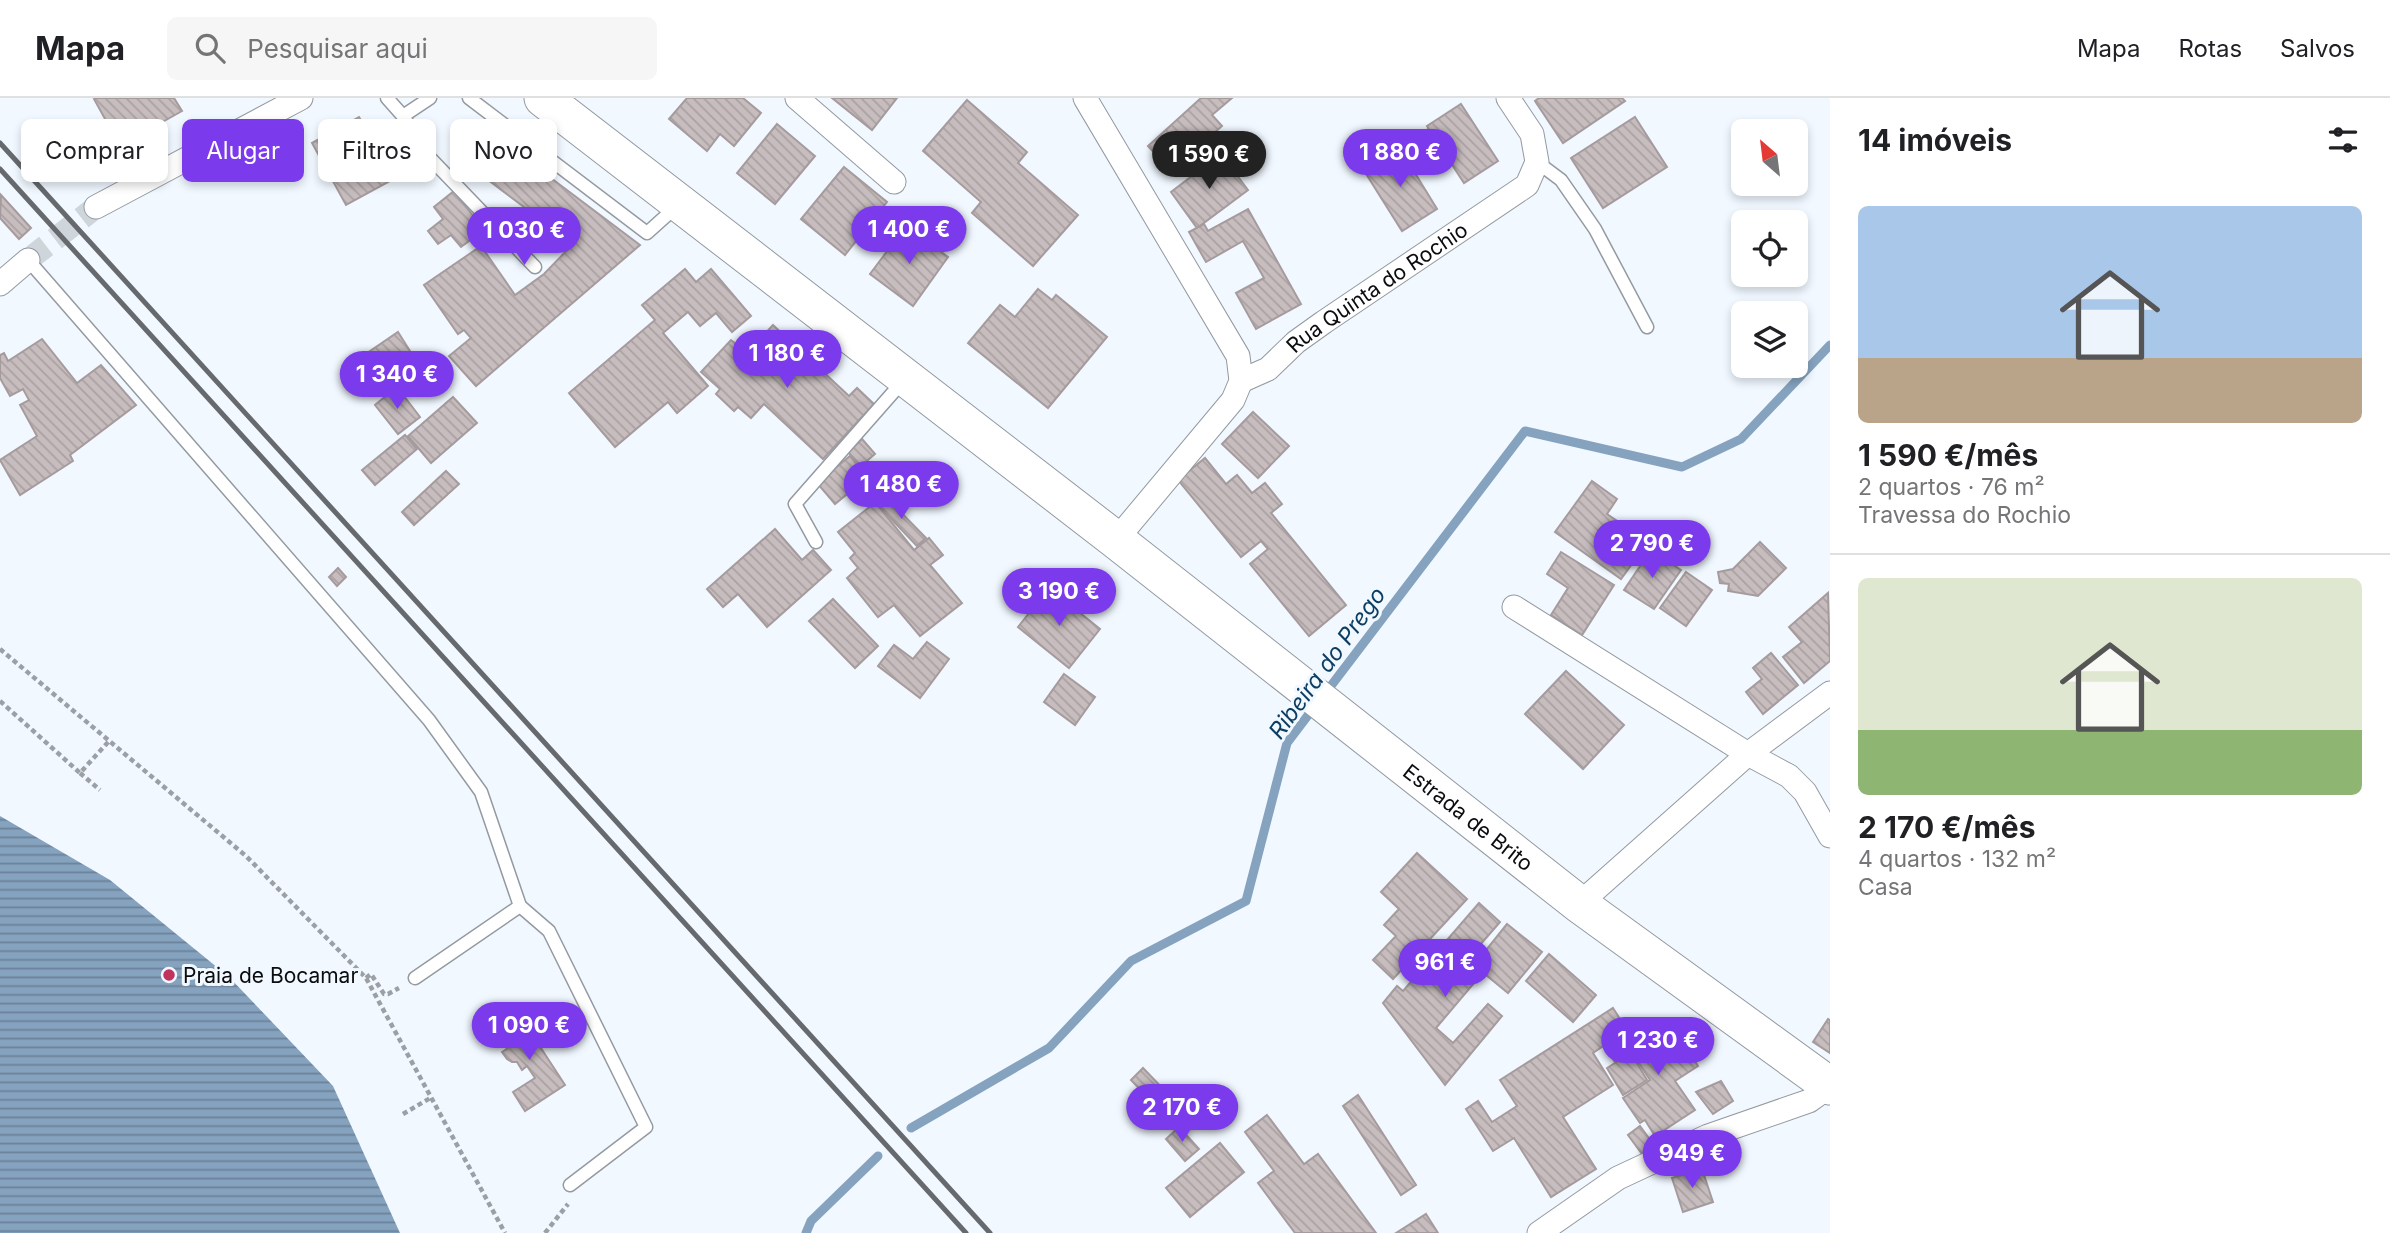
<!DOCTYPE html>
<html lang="pt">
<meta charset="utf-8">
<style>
body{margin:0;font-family:Inter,sans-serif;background:#f6f6f6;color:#202124;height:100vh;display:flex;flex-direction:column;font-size:26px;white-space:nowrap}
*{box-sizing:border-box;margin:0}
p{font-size:23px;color:#757577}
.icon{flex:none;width:38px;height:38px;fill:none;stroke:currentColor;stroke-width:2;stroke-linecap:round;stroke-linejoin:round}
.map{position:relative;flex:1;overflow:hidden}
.side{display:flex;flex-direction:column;background:#fff;width:560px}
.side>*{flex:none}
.guide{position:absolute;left:21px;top:21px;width:665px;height:63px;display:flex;gap:14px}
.needle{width:46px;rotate:332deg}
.tools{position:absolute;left:1731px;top:21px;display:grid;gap:14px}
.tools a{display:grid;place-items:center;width:77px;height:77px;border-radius:10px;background:#fff;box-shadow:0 4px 10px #0003;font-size:35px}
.price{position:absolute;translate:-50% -60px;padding:0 16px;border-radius:24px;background:#7c3aed;color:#fff;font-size:23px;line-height:46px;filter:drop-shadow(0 2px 4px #0008)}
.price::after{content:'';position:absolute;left:50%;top:42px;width:21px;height:16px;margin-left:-10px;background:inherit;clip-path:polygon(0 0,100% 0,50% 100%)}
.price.current{background:#222;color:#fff}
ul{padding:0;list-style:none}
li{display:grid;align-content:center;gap:14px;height:371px;padding:0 28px}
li+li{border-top:2px solid #e0e0e0}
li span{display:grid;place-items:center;height:217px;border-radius:10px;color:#555}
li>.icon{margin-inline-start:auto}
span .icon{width:126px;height:126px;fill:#fffc;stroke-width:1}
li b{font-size:30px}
h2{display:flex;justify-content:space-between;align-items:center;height:84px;padding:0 28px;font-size:30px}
.pill{padding:0 24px;border-radius:10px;background:#fff;box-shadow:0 4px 10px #0003;font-size:24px;line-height:63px}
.pill.current{background:#7c3aed;color:#fff}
header{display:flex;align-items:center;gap:42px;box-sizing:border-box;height:98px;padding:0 35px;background:#fff;border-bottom:2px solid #e0e0e0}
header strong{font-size:33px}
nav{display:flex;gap:38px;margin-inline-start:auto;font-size:24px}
.search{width:490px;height:63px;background:#f6f6f6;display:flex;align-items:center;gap:18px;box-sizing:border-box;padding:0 24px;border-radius:10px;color:#757577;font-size:26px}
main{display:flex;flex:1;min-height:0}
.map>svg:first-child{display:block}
.water{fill:url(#water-rules)}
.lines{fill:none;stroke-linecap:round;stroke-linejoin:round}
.stream{stroke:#85a2be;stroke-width:9}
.building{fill:url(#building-back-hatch);stroke:#a59b9d;stroke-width:2}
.minor-tunnel{stroke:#ced5db;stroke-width:23;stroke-dasharray:23 11;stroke-linecap:butt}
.service-casing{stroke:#949aa0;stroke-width:15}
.minor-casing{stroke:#949aa0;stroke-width:25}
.primary-casing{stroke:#949aa0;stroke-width:39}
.path{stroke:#9ba0a5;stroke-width:4.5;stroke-dasharray:5 3.5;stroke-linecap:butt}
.service{stroke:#fff;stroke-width:12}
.minor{stroke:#fff;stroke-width:23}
.primary{stroke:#fff;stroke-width:37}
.rail{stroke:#666a6e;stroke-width:5}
.poi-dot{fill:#c1335f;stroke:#f1f8ff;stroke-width:2.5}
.labels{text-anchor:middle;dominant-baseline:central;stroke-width:6;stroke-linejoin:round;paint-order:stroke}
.street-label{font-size:21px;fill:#0a0c0e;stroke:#f1f8ff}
.poi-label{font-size:21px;fill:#0a0c0e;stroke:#f1f8ff;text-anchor:start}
.water-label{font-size:23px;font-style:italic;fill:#0d3d62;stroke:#f1f8ff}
</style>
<header>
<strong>Mapa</strong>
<div class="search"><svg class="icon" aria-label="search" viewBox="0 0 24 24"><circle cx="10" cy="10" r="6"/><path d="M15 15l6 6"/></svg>Pesquisar aqui</div>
<nav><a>Mapa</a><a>Rotas</a><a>Salvos</a></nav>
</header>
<main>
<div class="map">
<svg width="1830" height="1135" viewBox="0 0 1830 1135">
<defs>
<pattern id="water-rules" width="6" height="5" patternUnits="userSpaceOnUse" patternTransform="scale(1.75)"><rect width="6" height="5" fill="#85a2be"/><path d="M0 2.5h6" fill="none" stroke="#6b8299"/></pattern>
<pattern id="building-back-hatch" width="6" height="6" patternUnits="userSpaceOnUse" patternTransform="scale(1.75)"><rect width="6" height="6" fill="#c7bdbf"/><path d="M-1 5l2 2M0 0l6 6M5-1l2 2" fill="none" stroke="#aaa1a3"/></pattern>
</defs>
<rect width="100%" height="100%" fill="#f1f8ff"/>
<!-- water -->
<path class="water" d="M0,718L110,782L229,879L333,988L400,1135H0Z"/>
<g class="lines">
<!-- stream -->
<g class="stream">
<path d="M1324,597L1525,333L1682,369L1741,341L1830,247"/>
<path d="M911,1030L1049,950L1131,863L1246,803L1287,645L1315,608"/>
<path d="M806,1135L811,1123L878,1058"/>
</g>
</g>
<!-- building -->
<g class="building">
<path d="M96,0H174L182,13L120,48L94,1Z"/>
<path d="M687,0H743L761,15L734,48L720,36L707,53L669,21Z"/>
<path d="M832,0H897L872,32Z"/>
<path d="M1201,0H1232L1212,17L1222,28L1171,73L1148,48Z"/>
<path d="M1539,0H1622L1625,3L1563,45L1535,3Z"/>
<path d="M967,2L1027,54L1018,65L1078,117L1033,168L972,115L981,104L923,53Z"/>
<path d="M1461,6L1498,63L1464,85L1427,28Z"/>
<path d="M359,19L377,50L382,47L399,78L346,107L312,45Z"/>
<path d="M1635,19L1667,69L1603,110L1571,60Z"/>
<path d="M777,26L815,58L775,106L737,75Z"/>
<path d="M1428,31L1445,58L1432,66L1415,39Z"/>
<path d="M491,35L640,147L476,288L449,258L471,240L464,232L458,236L424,187L481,148L515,197L544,176L573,146L467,66Z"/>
<path d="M1399,49L1437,111L1402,133L1363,71Z"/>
<path d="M1221,56L1248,92L1197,130L1171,94Z"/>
<path d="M844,69L887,104L845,157L801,121Z"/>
<path d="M454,93L484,132L461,149L451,137L438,146L428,133L443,121L434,109Z"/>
<path d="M1,97L31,130L19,141L0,120Z"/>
<path d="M1248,111L1301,206L1256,231L1236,195L1264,180L1243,143L1206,164L1189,134L1204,126L1208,133Z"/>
<path d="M906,128L948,159L913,208L870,176Z"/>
<path d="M685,171L696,184L711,171L751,218L732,234L716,215L700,228L688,214L663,235L708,288L677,315L668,304L615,349L569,295L655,222L642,207Z"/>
<path d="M1038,191L1052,202L1056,197L1107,239L1048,310L968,245L1000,207L1015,219Z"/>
<path d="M773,227L849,298L857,290L874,306L823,361L764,306L751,320L738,309L734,313L716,296L720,291L701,274L731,242L747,255Z"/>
<path d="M398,234L415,261L371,290L354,264Z"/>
<path d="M42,241L77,285L101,267L136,307L70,357L73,363L20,397L0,362L37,338L20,307L29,302L23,291L10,298L0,280V257L4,255L8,263Z"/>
<path d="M397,289L420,319L398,336L375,307Z"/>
<path d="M453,299L477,325L431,365L408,338Z"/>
<path d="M1253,314L1289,348L1258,380L1222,346Z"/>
<path d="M405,337L417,351L375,387L362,372Z"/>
<path d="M862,341L875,356L861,368L848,354Z"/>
<path d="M850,358L883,398L875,404L914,452L929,440L943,457L930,467L962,505L920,538L894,507L878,519L847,480L858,470L850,460L855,455L838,434L872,407L857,388L835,406L817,385Z"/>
<path d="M1205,360L1226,386L1237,377L1252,395L1265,385L1282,406L1271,415L1346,507L1309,538L1250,466L1268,451L1261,443L1241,459L1178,382Z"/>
<path d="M446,373L459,386L414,427L402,414Z"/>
<path d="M1592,383L1617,401L1607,416L1648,444L1621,481L1555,434Z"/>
<path d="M885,398L926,440L917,448L877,406Z"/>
<path d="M775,431L802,462L813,452L831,472L767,529L738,496L723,509L707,491Z"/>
<path d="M1760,444L1786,470L1758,498L1728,493L1729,486L1720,485L1718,474L1733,471Z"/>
<path d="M1651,452L1681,472L1654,511L1624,492Z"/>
<path d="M1561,454L1614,487L1582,537L1551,517L1568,490L1547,476Z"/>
<path d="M338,470L346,479L337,488L329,479Z"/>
<path d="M1686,474L1712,492L1686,528L1660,510Z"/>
<path d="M1049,490L1100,531L1069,570L1018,529Z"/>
<path d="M1828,495L1830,563L1804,585L1783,559L1802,544L1789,529Z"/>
<path d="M833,501L878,548L855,570L809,523Z"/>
<path d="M927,544L949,561L920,600L878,568L894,547L913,561Z"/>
<path d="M1771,555L1798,587L1763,616L1746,594L1762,581L1753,570Z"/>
<path d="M1566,573L1624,627L1583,671L1525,616Z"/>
<path d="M1064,576L1095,599L1075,627L1044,604Z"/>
<path d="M1417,755L1467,801L1393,881L1373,862L1396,838L1384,827L1399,811L1381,794Z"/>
<path d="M1479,805L1500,824L1459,871L1475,884L1436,930L1453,945L1488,906L1502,918L1445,987L1383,905L1397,888L1403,893Z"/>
<path d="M1507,826L1542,854L1508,895L1474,867Z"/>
<path d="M1549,856L1596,897L1573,924L1526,883Z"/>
<path d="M1613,910L1627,932L1593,955L1613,987L1563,1019L1596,1071L1551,1099L1514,1040L1493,1053L1466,1011L1478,1003L1492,1024L1517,1008L1500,982Z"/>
<path d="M518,915L565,987L525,1013L513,994L535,980L527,968L522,972L517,964H512L507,961L502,954L507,951L494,930Z"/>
<path d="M1828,921L1830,922V955L1813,944Z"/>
<path d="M1669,924L1698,968L1675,983L1695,1012L1655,1038L1645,1022L1640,1025L1623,1000L1650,982L1631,953L1615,964L1607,952L1639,931L1645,940Z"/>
<path d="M1631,955L1647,982L1623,997L1607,970Z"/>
<path d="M1143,970L1168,996L1155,1007L1131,982Z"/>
<path d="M1721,983L1733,1003L1713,1016L1696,994Z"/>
<path d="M1358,997L1416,1087L1401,1097L1343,1008Z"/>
<path d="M1267,1017L1304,1066L1318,1056L1376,1135H1295L1258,1085L1274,1073L1245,1034Z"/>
<path d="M1640,1028L1654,1047L1642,1056L1628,1037Z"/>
<path d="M1179,1029L1199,1051L1185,1063L1166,1041Z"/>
<path d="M1220,1045L1244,1074L1190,1119L1166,1090Z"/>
<path d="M1702,1071L1713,1104L1683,1114L1672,1080Z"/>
<path d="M1426,1116L1438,1135H1396Z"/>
</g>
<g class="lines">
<!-- minor-tunnel -->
<path class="minor-tunnel" d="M28,162L96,109"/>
<!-- service casing -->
<g class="service-casing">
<g id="service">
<path d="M387,0L403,18L430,0"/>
<path d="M469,0L647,135L677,108"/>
<path d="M403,18L430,60L535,169"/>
<path d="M1537,64L1561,82L1595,131L1647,229"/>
<path d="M28,162L429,622L481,694L520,808L415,880"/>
<path d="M816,444L795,406L904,282"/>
<path d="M520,808L549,833L646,1029L570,1087"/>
</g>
</g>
<!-- minor casing -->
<g class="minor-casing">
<g id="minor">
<path d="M797,0L894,84"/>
<path d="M1085,0L1238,258L1241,283L1233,302L1116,442"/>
<path d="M96,109L301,0"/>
<path d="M0,186L28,162"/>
<path id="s1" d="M1241,283L1268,271L1296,244L1324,224L1527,87L1537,64L1532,36L1508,0"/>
<path d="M1514,509L1748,656L1789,678L1805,694L1830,738"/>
<path d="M1579,806L1748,656L1830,595"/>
<path d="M1539,1135L1618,1080L1708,1038L1809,1003L1830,988"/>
</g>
</g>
<!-- primary casing -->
<g class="primary-casing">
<g id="primary">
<path id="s2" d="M543,0L1116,442L1579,806L1830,988"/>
</g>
</g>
<!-- path -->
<g class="path">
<path d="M0,551L246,758L366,880L505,1135"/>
<path d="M0,603L80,675L110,642"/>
<path d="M80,675L100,692"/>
<path d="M366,880L371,876L384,896H388L399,890"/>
<path d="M403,1016L432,999"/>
<path d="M545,1135L568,1106"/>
</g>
<!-- service -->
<use href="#service" class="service"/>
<!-- minor -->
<use href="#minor" class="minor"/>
<!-- primary -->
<use href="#primary" class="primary"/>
<!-- rail -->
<g class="rail">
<path d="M0,45L990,1135"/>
<path d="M0,71L966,1135"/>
</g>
</g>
<!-- markers -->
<circle class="poi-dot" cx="169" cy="877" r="7"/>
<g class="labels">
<!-- street labels -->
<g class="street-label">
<text stroke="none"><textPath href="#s1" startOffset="166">Rua Quinta do Rochio</textPath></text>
<text stroke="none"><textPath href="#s2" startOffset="1172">Estrada de Brito</textPath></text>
</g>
<!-- poi labels -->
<g class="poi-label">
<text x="183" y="877">Praia de Bocamar</text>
</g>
<!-- water labels -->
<g class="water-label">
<text transform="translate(1327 565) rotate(-54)">Ribeira do Prego</text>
</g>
</g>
</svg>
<div class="tools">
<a><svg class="needle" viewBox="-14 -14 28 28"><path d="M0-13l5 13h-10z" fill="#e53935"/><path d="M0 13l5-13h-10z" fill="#757577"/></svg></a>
<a><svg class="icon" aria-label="locate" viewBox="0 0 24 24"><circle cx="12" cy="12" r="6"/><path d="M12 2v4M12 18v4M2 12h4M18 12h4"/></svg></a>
<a><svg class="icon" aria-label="layers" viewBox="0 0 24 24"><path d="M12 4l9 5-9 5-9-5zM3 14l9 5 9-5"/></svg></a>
</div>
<b class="price" style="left:1400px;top:91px">1 880 €</b>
<b class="price current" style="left:1209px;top:93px">1 590 €</b>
<b class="price" style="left:909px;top:168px">1 400 €</b>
<b class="price" style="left:524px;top:169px">1 030 €</b>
<b class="price" style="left:787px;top:292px">1 180 €</b>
<b class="price" style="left:397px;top:313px">1 340 €</b>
<b class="price" style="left:901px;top:423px">1 480 €</b>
<b class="price" style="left:1652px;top:482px">2 790 €</b>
<b class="price" style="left:1059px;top:530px">3 190 €</b>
<b class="price" style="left:1445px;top:901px">961 €</b>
<b class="price" style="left:529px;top:964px">1 090 €</b>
<b class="price" style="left:1658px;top:979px">1 230 €</b>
<b class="price" style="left:1182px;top:1046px">2 170 €</b>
<b class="price" style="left:1692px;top:1092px">949 €</b>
<div class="guide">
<a class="pill">Comprar</a>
<a class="pill current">Alugar</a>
<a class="pill">Filtros</a>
<a class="pill">Novo</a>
</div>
</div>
<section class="side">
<h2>14 imóveis<svg class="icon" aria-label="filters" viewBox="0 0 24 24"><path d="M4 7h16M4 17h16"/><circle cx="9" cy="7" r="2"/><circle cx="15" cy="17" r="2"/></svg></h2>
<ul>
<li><span style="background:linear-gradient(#a9c7e8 70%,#b9a48a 0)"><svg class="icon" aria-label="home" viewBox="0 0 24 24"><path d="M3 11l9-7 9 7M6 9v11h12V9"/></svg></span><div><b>1 590 €/mês</b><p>2 quartos · 76 m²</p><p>Travessa do Rochio</p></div></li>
<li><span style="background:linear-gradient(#dfe7d0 70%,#8fb573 0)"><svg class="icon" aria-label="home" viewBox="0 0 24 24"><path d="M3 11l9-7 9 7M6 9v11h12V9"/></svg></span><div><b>2 170 €/mês</b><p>4 quartos · 132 m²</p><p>Casa</p></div></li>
</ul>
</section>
</main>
